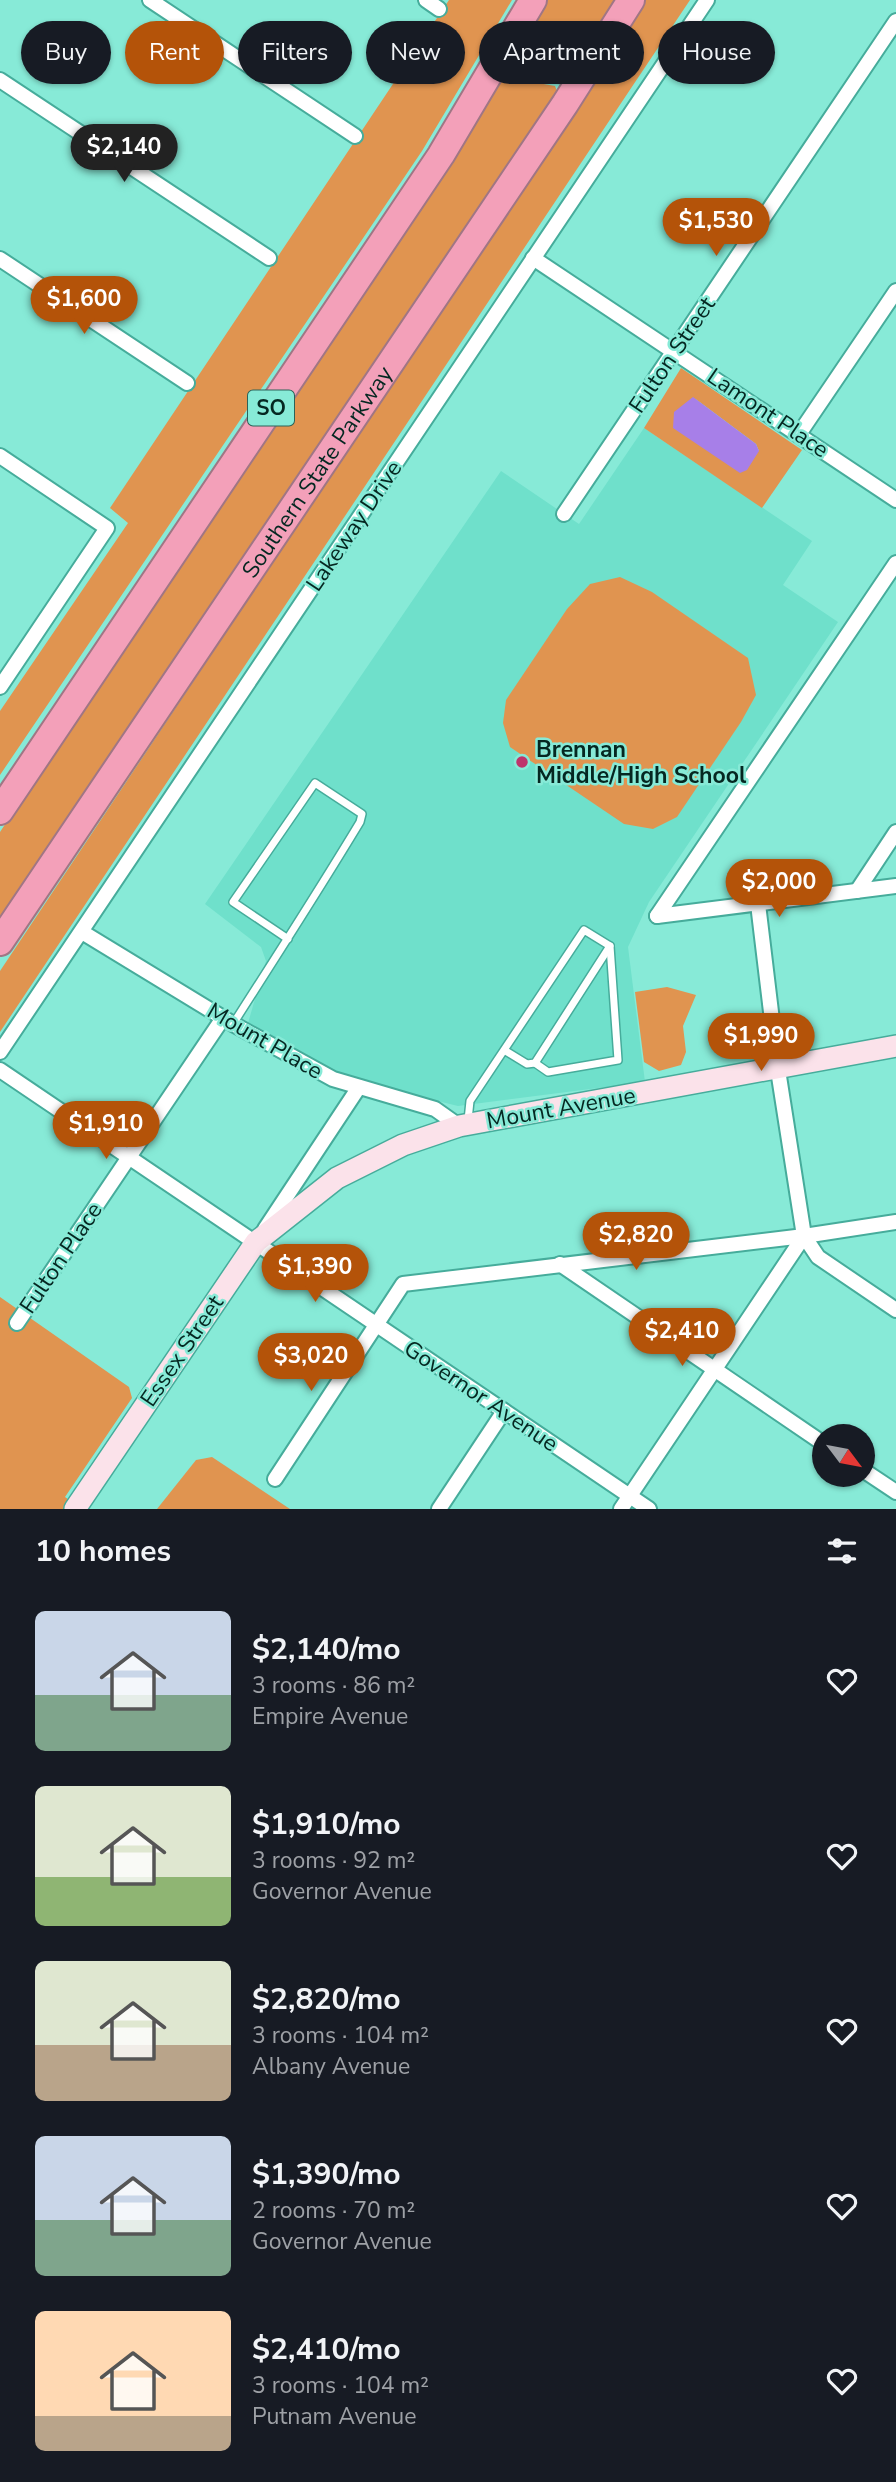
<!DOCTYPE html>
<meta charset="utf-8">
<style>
body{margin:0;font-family:"Nunito Sans",sans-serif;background:#20242c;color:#f1f3f6;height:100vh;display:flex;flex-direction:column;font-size:26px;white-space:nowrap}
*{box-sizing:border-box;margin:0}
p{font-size:23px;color:#9ea1a6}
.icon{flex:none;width:38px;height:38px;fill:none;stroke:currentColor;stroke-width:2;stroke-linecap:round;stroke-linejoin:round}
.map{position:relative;height:1509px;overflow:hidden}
.drawer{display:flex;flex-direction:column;background:#171b24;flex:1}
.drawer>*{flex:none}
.banner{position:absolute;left:21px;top:21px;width:854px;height:63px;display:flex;gap:14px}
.needle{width:46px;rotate:122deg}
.tools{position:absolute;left:812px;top:1424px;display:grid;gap:14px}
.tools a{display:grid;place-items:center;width:63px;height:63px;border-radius:50%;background:#171b24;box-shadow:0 2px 5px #0004;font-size:35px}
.price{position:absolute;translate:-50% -60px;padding:0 16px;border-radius:24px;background:#b45309;color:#fff;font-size:23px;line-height:46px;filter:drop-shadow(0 2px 4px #0008)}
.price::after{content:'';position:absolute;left:50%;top:42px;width:21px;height:16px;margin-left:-10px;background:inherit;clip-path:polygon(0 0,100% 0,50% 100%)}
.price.current{background:#222;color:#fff}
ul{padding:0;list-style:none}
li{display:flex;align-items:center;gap:21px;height:175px;padding:0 35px}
li span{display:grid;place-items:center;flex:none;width:196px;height:140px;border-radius:10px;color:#555}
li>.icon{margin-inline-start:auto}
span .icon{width:84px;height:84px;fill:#fffc;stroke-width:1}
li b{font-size:30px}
h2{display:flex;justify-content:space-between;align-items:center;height:84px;padding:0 35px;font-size:30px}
.pill{padding:0 24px;border-radius:32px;background:#171b24;box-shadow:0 2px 5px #0004;font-size:24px;line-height:63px}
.pill.current{background:#b45309;color:#fff}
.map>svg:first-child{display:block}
.built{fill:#6fe0cb}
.green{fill:#e09450;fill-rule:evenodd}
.water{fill:#a77fe8}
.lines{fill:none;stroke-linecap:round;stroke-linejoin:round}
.lane-casing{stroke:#46ac9b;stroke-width:10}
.street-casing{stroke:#46ac9b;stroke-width:18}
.secondary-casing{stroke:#46ac9b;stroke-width:24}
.highway-casing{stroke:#a07684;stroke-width:30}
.lane{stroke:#fff;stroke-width:7}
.street{stroke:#fff;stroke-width:14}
.secondary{stroke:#fbe2ea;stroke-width:21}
.highway{stroke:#f3a0b9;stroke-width:26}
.poi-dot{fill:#be346c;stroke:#87ead7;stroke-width:2.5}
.labels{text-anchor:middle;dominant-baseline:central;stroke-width:5;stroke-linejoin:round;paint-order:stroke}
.shield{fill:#87ead7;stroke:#2c6258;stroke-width:2}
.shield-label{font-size:21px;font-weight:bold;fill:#052721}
.street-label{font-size:23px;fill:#052721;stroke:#87ead7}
.poi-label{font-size:23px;font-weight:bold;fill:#052721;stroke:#87ead7;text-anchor:start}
</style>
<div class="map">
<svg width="896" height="1509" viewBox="0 0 896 1509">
<rect width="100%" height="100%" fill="#87ead7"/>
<!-- built -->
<path class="built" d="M644,428L812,541L783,585L838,622L649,902L628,947L645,1082L458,1106L336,1076L246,1030L266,961L261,947L205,904L501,471L579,524Z"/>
<!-- green -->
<g class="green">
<path d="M449,0H512L422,151L0,775V711L128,523L110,508Z"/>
<path d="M545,0H615L574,64C553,76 518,64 526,35C530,23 539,11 545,0Z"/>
<path d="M645,0H690L0,1032V971L582,99Z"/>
<path d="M515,62L538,83L555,86L557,91L0,919V832L509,63Z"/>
<path d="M681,368L802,450L762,508L644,428ZM693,397L756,444L759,451Z"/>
<path d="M620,577L652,592L748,658L756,695L741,722L677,817L653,829L624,824L510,747L503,723L506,700L567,609L590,584Z"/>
<path d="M667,987L696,995L683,1026L686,1052L681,1065L659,1071L644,1062L635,992Z"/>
<path d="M0,1297L129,1387L132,1398L65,1497L82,1509H0Z"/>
<path d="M212,1457L290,1509H157L196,1460Z"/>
</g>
<!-- water -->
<path class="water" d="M693,397L756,444L759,451L747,470L740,473L673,428L674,412Z"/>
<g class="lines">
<!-- lane casing -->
<g class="lane-casing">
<g id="lane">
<path d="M519,39C523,67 544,84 572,78"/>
<path d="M233,1024C276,957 319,890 360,822L362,814L315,783L233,902L288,939"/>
<path d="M535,1063L548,1072L618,1060L610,946"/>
<path d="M468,1120L470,1101L584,930L610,946L535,1063L527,1064L504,1050"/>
</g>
</g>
<!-- street casing -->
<g class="street-casing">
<g id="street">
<path d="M150,0L355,136"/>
<path d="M426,0L439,9"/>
<path d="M0,80L269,258"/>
<path d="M533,258L896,500"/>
<path d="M0,259L187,383"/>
<path d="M799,434L896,291"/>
<path d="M0,456L107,528L0,687"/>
<path d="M564,514L896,21"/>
<path d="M857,891L896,832"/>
<path d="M758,904L778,1070L804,1236L818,1257L896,1310"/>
<path d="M657,916L896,563"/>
<path d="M657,916L896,886"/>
<path d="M82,932L233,1024L333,1079L435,1109L459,1126"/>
<path d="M0,1052L707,0"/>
<path d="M0,1070L649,1509"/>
<path d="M265,1229L359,1087"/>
<path d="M560,1264L824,1444"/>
<path d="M17,1323L223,1018"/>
<path d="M863,1470L896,1492"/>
<path d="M275,1479L403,1284L804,1236L896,1222"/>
<path d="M439,1509L504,1411"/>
<path d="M621,1509L804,1236"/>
</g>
</g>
<!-- secondary casing -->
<g class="secondary-casing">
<path id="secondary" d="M75,1509L256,1242L337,1178L403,1145L459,1126L896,1046"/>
</g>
<!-- highway casing -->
<g class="highway-casing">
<g id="highway">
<path d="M0,811L441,155L533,0"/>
<path id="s1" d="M0,942L565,104L631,0"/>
</g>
</g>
<!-- lane -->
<use href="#lane" class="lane"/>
<!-- street -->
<use href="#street" class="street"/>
<!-- secondary -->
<use href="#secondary" class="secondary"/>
<!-- highway -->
<use href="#highway" class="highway"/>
</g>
<!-- markers -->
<circle class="poi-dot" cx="522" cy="762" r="7"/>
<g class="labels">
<!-- shield labels -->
<rect class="shield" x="248" y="390.5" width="46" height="35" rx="5"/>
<g class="shield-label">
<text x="271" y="408">SO</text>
</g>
<!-- street labels -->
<g class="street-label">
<text transform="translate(672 355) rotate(-56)">Fulton Street</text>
<text transform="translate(768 413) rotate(34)">Lamont Place</text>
<text stroke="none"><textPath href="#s1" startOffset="567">Southern State Parkway</textPath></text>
<text transform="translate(354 526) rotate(-56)">Lakeway Drive</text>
<text transform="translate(265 1041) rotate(30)">Mount Place</text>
<text transform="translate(561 1108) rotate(-10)">Mount Avenue</text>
<text transform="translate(61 1258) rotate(-56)">Fulton Place</text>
<text transform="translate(182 1351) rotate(-56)">Essex Street</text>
<text transform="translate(481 1396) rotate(34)">Governor Avenue</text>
</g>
<!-- poi labels -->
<g class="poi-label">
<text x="536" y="749">Brennan<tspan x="536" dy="26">Middle/High School</tspan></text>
</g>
</g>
</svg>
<div class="tools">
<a><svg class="needle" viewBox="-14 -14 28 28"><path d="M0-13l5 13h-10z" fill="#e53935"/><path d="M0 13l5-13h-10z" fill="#9ea1a6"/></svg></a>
</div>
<b class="price current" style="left:124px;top:184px">$2,140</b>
<b class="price" style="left:716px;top:258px">$1,530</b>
<b class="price" style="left:84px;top:336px">$1,600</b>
<b class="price" style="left:779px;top:919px">$2,000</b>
<b class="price" style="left:761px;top:1073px">$1,990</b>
<b class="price" style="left:106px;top:1161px">$1,910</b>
<b class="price" style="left:636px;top:1272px">$2,820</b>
<b class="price" style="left:315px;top:1304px">$1,390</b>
<b class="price" style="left:682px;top:1368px">$2,410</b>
<b class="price" style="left:311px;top:1393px">$3,020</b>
<div class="banner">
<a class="pill">Buy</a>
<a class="pill current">Rent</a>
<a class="pill">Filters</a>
<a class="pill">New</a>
<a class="pill">Apartment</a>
<a class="pill">House</a>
</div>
</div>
<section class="drawer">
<h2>10 homes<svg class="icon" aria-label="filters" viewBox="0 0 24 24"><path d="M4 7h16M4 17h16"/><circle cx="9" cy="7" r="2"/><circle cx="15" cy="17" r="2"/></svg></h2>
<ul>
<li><span style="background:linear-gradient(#c9d6e8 60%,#7fa58c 0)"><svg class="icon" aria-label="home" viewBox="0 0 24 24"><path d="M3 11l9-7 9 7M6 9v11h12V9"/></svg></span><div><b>$2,140/mo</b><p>3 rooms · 86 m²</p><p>Empire Avenue</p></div><svg class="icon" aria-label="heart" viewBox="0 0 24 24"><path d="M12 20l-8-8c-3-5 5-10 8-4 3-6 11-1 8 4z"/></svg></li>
<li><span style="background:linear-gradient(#dfe7d0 65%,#8fb573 0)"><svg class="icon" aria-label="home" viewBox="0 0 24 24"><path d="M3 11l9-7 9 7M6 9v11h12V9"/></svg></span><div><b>$1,910/mo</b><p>3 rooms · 92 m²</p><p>Governor Avenue</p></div><svg class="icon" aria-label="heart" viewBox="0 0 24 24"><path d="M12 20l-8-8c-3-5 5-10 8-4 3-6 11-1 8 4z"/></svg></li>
<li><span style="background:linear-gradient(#dfe7d0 60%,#b9a48a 0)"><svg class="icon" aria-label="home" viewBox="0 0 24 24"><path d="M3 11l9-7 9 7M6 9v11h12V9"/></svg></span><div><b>$2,820/mo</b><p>3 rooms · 104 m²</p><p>Albany Avenue</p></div><svg class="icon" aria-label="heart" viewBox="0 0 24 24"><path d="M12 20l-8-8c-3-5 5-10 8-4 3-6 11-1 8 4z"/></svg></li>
<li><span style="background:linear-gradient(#c9d6e8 60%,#7fa58c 0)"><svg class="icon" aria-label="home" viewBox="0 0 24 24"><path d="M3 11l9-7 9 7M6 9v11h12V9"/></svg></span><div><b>$1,390/mo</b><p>2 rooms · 70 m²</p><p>Governor Avenue</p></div><svg class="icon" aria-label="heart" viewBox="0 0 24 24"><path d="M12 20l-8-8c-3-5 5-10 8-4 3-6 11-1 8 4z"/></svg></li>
<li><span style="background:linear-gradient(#ffd9b3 75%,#b9a48a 0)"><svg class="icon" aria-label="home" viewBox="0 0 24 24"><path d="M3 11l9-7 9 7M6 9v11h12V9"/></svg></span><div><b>$2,410/mo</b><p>3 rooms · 104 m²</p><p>Putnam Avenue</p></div><svg class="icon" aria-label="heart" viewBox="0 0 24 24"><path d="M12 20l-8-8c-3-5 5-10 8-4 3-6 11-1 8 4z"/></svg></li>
</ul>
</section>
